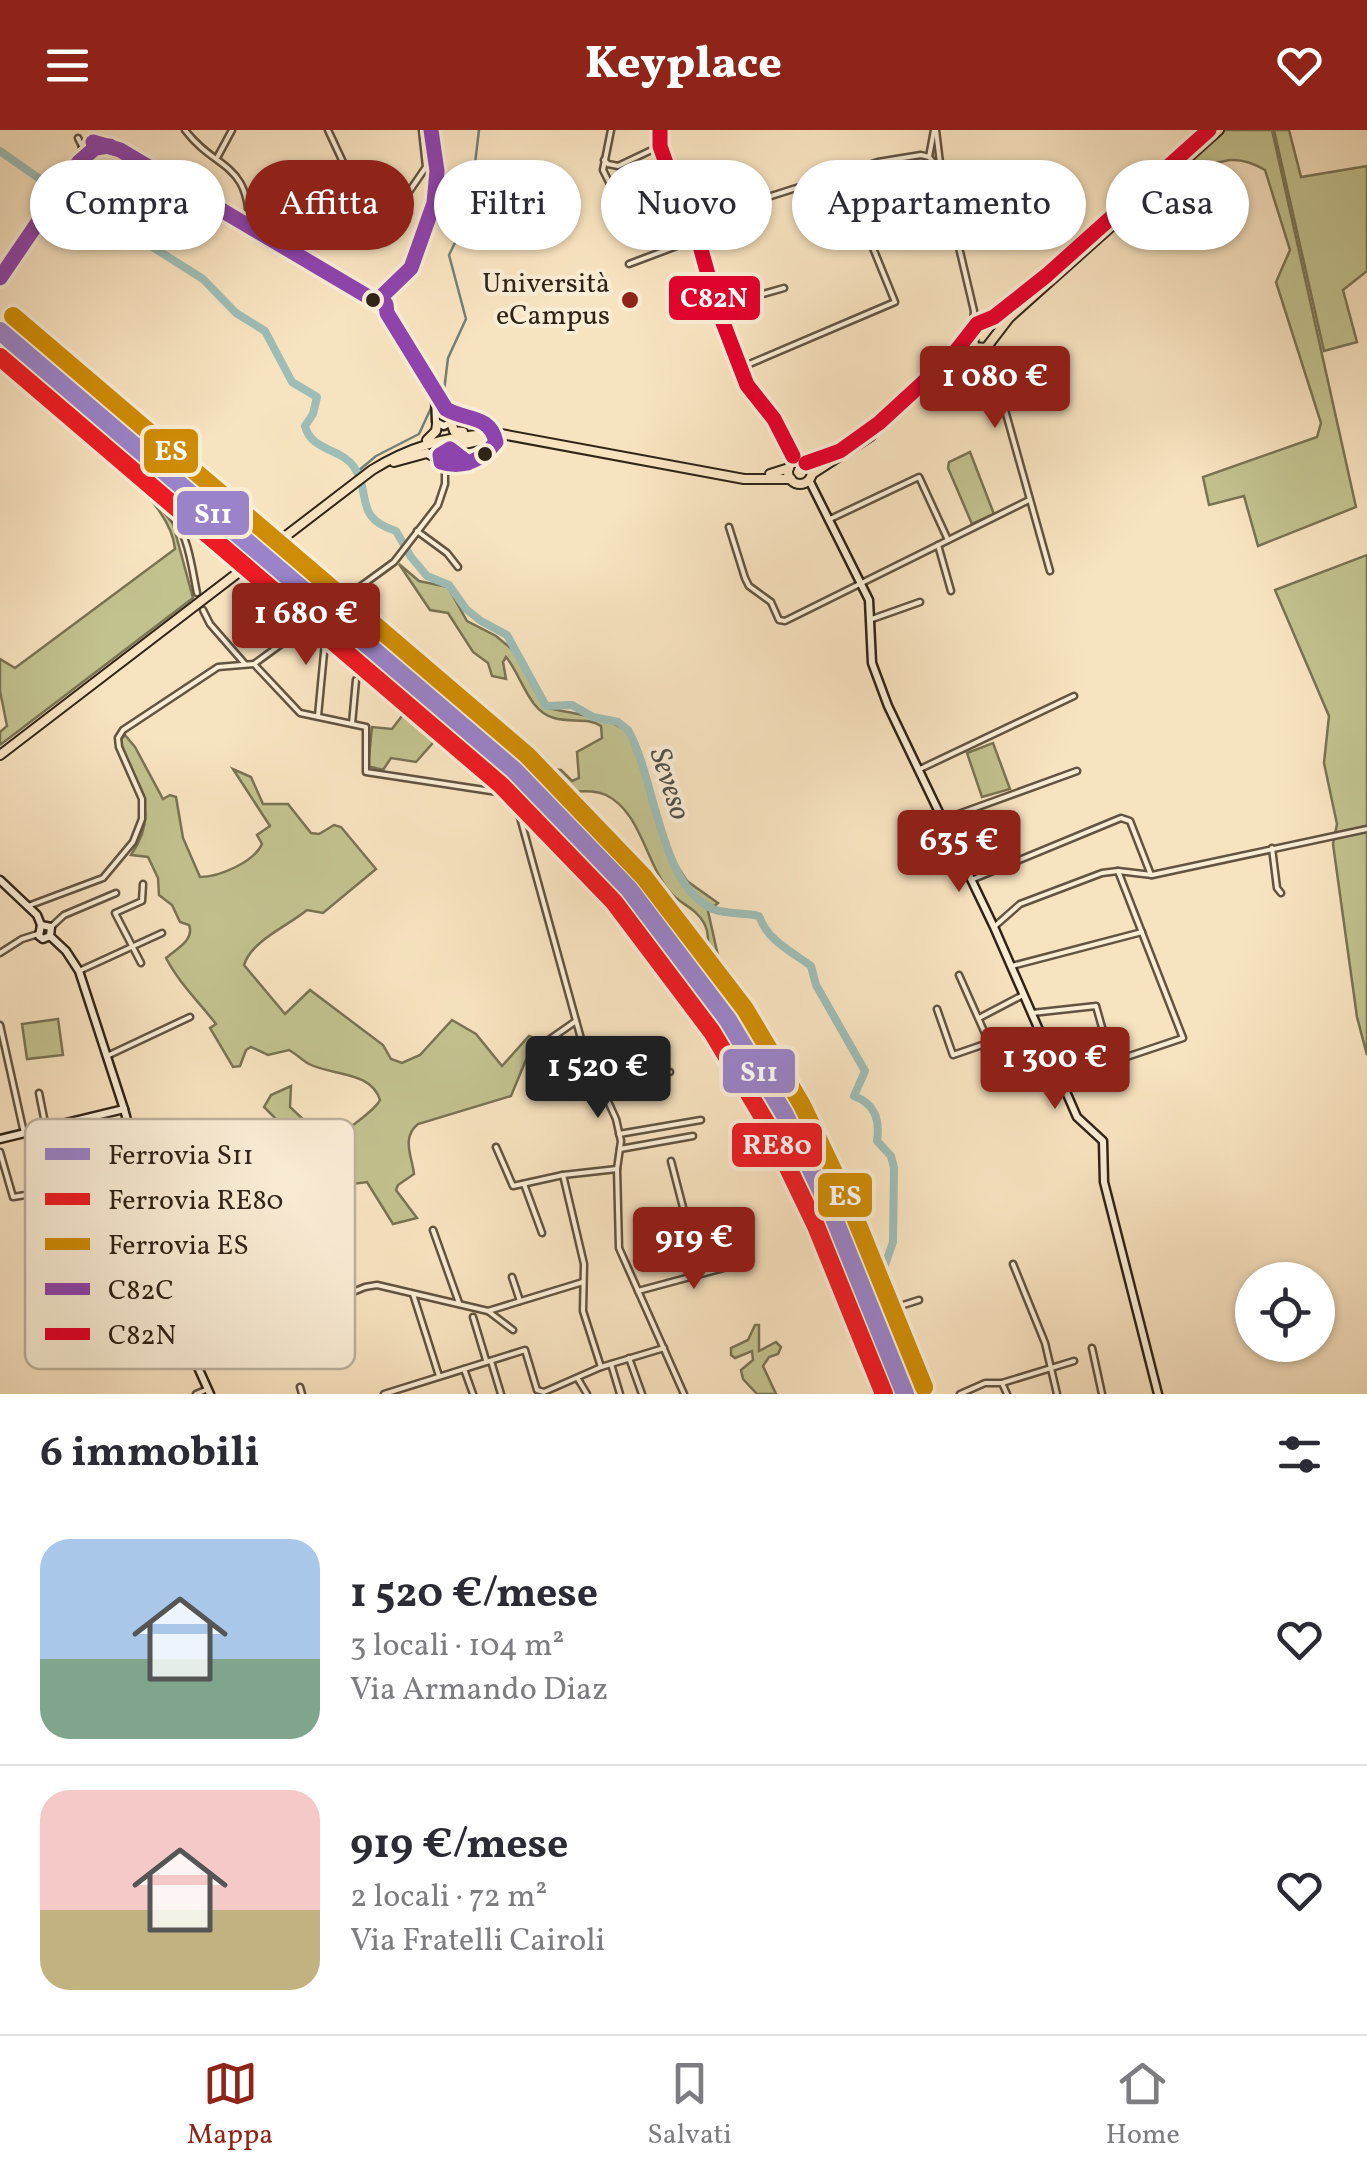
<!DOCTYPE html>
<html lang="it">
<meta charset="utf-8">
<style>
body{margin:0;font-family:Vollkorn,serif;background:#f7f7f7;color:#2b2b33;height:100vh;display:flex;flex-direction:column;font-size:38px;white-space:nowrap}
*{box-sizing:border-box;margin:0}
p{font-size:32px;color:#7c7c81}
.icon{flex:none;width:55px;height:55px;fill:none;stroke:currentColor;stroke-width:2;stroke-linecap:round;stroke-linejoin:round}
.map{position:relative;height:1264px;overflow:hidden}
.details{display:flex;flex-direction:column;background:#fff;flex:1}
.details>*{flex:none}
.banner{position:absolute;left:30px;top:30px;width:1308px;height:90px;display:flex;gap:20px}
.tools{position:absolute;left:1235px;top:1132px;display:grid;gap:20px}
.tools a{display:grid;place-items:center;width:100px;height:100px;border-radius:50%;background:#fff;box-shadow:0 2px 8px #0004;font-size:50px}
.price{position:absolute;translate:-50% -85px;padding:0 22px;border-radius:10px;background:#8f2418;color:#fff;font-size:32px;line-height:65px;filter:drop-shadow(0 2px 5px #0008)}
.price::after{content:'';position:absolute;left:50%;top:60px;width:30px;height:22px;margin-left:-15px;background:inherit;clip-path:polygon(0 0,100% 0,50% 100%)}
.price.current{background:#222;color:#fff}
ul{padding:0;list-style:none}
li{display:flex;align-items:center;gap:30px;height:250px;padding:0 40px}
li+li{border-top:2px solid #e1e1e2}
li span{display:grid;place-items:center;flex:none;width:280px;height:200px;border-radius:30px;color:#555}
li>.icon{margin-inline-start:auto}
span .icon{width:120px;height:120px;fill:#fffc;stroke-width:1}
li b{font-size:42px}
h2{display:flex;justify-content:space-between;align-items:center;height:120px;padding:0 40px;font-size:42px}
.chip{padding:0 35px;border-radius:45px;background:#fff;box-shadow:0 2px 8px #0004;font-size:35px;line-height:90px}
.chip.current{background:#8f2418;color:#fff}
header{display:flex;justify-content:space-between;align-items:center;height:130px;padding:0 40px;background:#8f2418;color:#fff;font-size:45px;font-weight:800}
.tabs{display:flex;justify-content:space-around;align-items:center;height:140px;border-top:2px solid #e1e1e2;background:#fff;font-size:28px;color:#7c7c81}
.tabs a{display:grid;justify-items:center;gap:5px}
.tabs .current{color:#8f2418}
.map>svg:first-child{display:block}
.green{fill:#c2c28f;stroke:#797353;stroke-width:2.5}
.lines{fill:none;stroke-linecap:round;stroke-linejoin:round}
.stream{stroke:#728076;stroke-width:2.5}
.river{stroke:#9ebdb6;stroke-width:8}
.street-casing{stroke:#625441;stroke-width:9}
.secondary-casing{stroke:#302417;stroke-width:11}
.primary-casing{stroke:#302417;stroke-width:12}
.street{stroke:#faedd6;stroke-width:4}
.secondary{stroke:#faedd6;stroke-width:6}
.primary{stroke:#f8e3c0;stroke-width:8}
.rail-casing{stroke:#302417;stroke-width:6}
.rail{stroke:#faedd6;stroke-width:2.5;stroke-dasharray:8;stroke-linecap:butt}
.primary-bridge-casing{stroke:#302417;stroke-width:12;stroke-linecap:butt}
.primary-bridge{stroke:#f8e3c0;stroke-width:8}
.bus-1-casing{stroke:#faedd6;stroke-width:22}
.bus-2-casing{stroke:#faedd6;stroke-width:22}
.bus-1{stroke:#8e44ad;stroke-width:15}
.bus-2{stroke:#e4002b;stroke-width:15}
.rail-1-casing{stroke:#faedd6;stroke-width:25}
.rail-2-casing{stroke:#faedd6;stroke-width:25}
.rail-3-casing{stroke:#faedd6;stroke-width:25}
.rail-1{stroke:#9a83c9;stroke-width:18}
.rail-2{stroke:#ed1c24;stroke-width:18}
.rail-3{stroke:#cf8c05;stroke-width:18}
.bus-dot{fill:#302417;stroke:#faedd6;stroke-width:4}
.poi-dot{fill:#8f2418;stroke:#faedd6;stroke-width:4}
.labels{text-anchor:middle;dominant-baseline:central;stroke-width:8;stroke-linejoin:round;paint-order:stroke}
.poi-label{font-size:28px;fill:#302417;stroke:#faedd6;text-anchor:end}
.water-label{font-size:30px;font-style:italic;fill:#515247;stroke:#faedd6}
.key{fill:#faedd6;stroke:#bdb19d;stroke-width:2.5}
.key-label{font-size:28px;fill:#302417}
.line-badge{stroke:#faedd6;stroke-width:4}
.badge-label{font-size:28px;text-anchor:middle;font-weight:bold;fill:#fff}
</style>
<header><svg class="icon" aria-label="menu" viewBox="0 0 24 24"><path d="M4 6h16M4 12h16M4 18h16"/></svg>Keyplace<svg class="icon" aria-label="heart" viewBox="0 0 24 24"><path d="M12 20l-8-8c-3-5 5-10 8-4 3-6 11-1 8 4z"/></svg></header>
<div class="map">
<svg width="1367" height="1264" viewBox="0 0 1367 1264">
<rect width="100%" height="100%" fill="#f8e3c0"/>
<filter id="stains"><feTurbulence type="fractalNoise" baseFrequency=".002" numOctaves="4"/><feColorMatrix values="0 0 0 0 .2 0 0 0 0 .09 0 0 0 0 .02 0 0 0 .5 -.17"/></filter>
<radialGradient id="worn" r=".72"><stop offset=".6" stop-color="#630" stop-opacity="0"/><stop offset="1" stop-color="#630" stop-opacity=".3"/></radialGradient>
<!-- green -->
<g class="green">
<path d="M1223,0H1272L1356,377L1258,416L1244,366L1209,375L1203,347L1317,307L1321,293L1276,152L1290,120L1265,40C1228,18 1213,37 1177,49L1172,46Z"/>
<path d="M1274,0H1289L1301,47L1367,36V141L1343,160L1357,212L1324,221Z"/>
<path d="M970,322L994,384L972,394L948,338L949,332Z"/>
<path d="M125,332L173,394L193,468L0,615V602L7,596L0,561V529L15,538L175,419C172,387 141,359 121,337Z"/>
<path d="M1367,425V925L1357,887L1333,714L1337,694L1324,633L1329,586L1275,460Z"/>
<path d="M399,434L419,451L448,457L467,491L496,506L514,521L544,577C569,584 608,585 629,603L672,728L687,751L718,773L708,781L718,826L713,839H705C706,824 712,808 704,793C696,778 680,774 670,762C646,734 641,682 606,665C587,656 562,668 546,656L545,644L552,639L561,640L572,651L579,648L577,622L602,608L601,596C587,587 571,593 554,588C528,581 522,546 506,527L503,532L506,549L492,546L488,533L473,522L448,483L430,480Z"/>
<path d="M398,556L446,598L416,632L391,628L383,640L368,636L372,597L392,599L405,582L388,567Z"/>
<path d="M125,605L135,617L163,669L170,665L176,667L183,708L200,747C219,747 254,732 262,714L257,705L270,696L233,639L251,647L263,674H288L311,703L319,704L334,695L341,697L376,739L323,783L307,780C288,796 252,810 244,835L285,884L310,860L383,915L391,929L402,933L420,925L452,890L476,904L502,936L529,906L535,908L511,966L418,994C401,1008 412,1026 414,1044L398,1055L396,1060L417,1088L393,1094L367,1052L353,1054L339,1029L295,1008L264,977L271,965L291,956L290,977L323,1008L332,1011C345,1000 374,982 380,970C371,941 333,946 309,934C302,930 296,924 289,920L268,925L251,917L246,920L240,936L233,937L210,898L216,894C199,872 179,853 166,828C176,819 195,810 189,795L180,792L172,775L159,765L158,748L148,727L131,725C162,681 135,654 119,611Z"/>
<path d="M993,613L1010,659L982,667L967,623Z"/>
<path d="M58,889L63,925L27,929L22,894Z"/>
<path d="M755,1195H759V1221L776,1212L781,1217L778,1224L769,1227L763,1236L776,1264H757L743,1249L741,1240L753,1230L752,1221L735,1228L731,1225V1218L748,1210Z"/>
</g>
<g class="lines">
<!-- stream -->
<g class="stream">
<path d="M444,261L448,228L466,189L449,125L469,84L479,0"/>
<path d="M357,342L376,326L419,304L431,278"/>
</g>
<!-- river -->
<path class="river" d="M0,21L67,68L83,73L203,149L236,183L265,201L292,252L317,267L313,284L305,296C311,321 341,318 354,337C372,363 353,388 396,401L411,427L427,446L449,455L466,479L481,491L507,505L546,576L572,575L593,587L618,592L628,600C656,649 659,755 713,779C728,785 744,782 759,786C768,811 791,821 811,836L816,855L865,941L854,966C875,974 880,989 877,1011L891,1026L894,1038L893,1112L885,1135L884,1166L880,1173L860,1187L876,1218L882,1264"/>
<!-- street casing -->
<g class="street-casing">
<g id="street">
<path d="M185,0C216,41 250,31 249,98"/>
<path d="M328,0L376,103L380,104L426,37L422,0"/>
<path d="M660,0V16L681,76"/>
<path d="M936,0L941,41L974,181L973,196"/>
<path d="M218,26L232,0"/>
<path d="M929,27L934,0"/>
<path d="M604,30L608,34L618,36L660,16"/>
<path d="M675,45L699,37"/>
<path d="M609,52L603,40L611,0"/>
<path d="M681,77C685,89 695,101 697,109C708,153 725,216 747,255C761,281 779,297 793,326"/>
<path d="M682,86L689,109H697"/>
<path d="M868,101L892,91"/>
<path d="M697,108L727,80L878,32L921,25L929,27L941,41"/>
<path d="M629,134L690,111"/>
<path d="M0,148L79,32L83,18L78,8"/>
<path d="M717,177L784,158"/>
<path d="M991,214V230L1050,441"/>
<path d="M0,226C63,265 135,326 175,389C189,410 192,439 197,463"/>
<path d="M740,238L895,172L842,42"/>
<path d="M793,333V326L799,331"/>
<path d="M828,390L919,347L948,410"/>
<path d="M729,397L745,448L749,456L771,472L779,490L785,491L1029,370"/>
<path d="M417,401L447,423L458,437"/>
<path d="M938,415L951,461"/>
<path d="M203,480L210,494L245,534"/>
<path d="M321,487L499,636L510,652"/>
<path d="M872,489L920,472"/>
<path d="M254,534L300,583L366,597V642L504,663"/>
<path d="M422,572L423,580L431,587L441,588"/>
<path d="M318,586L327,491"/>
<path d="M352,594L356,550"/>
<path d="M918,640L1074,566"/>
<circle cx="506" cy="658" r="6"/>
<path d="M512,658L583,916L616,989L621,1011L617,1039L619,1118L684,1264"/>
<path d="M942,690L1077,641"/>
<path d="M1272,718L1277,758L1281,763"/>
<path d="M971,750L1121,688L1130,691L1151,745"/>
<path d="M28,776L103,748L133,712L142,689V669L119,617L118,608L123,600L218,537L254,534L394,432L438,375L445,354V336"/>
<path d="M51,797L64,785L116,763"/>
<path d="M994,797L1020,774L1102,743L1118,741L1152,745L1367,699"/>
<path d="M0,823L22,809L38,804"/>
<path d="M141,833L115,783L142,771L143,754"/>
<path d="M1012,836L1142,802"/>
<path d="M79,841L162,803"/>
<path d="M959,845L1003,944L1015,949L1053,932"/>
<path d="M937,879L953,925L988,913"/>
<path d="M1032,883L1096,876L1112,933"/>
<path d="M979,888L1023,865"/>
<path d="M0,895L24,1003"/>
<path d="M543,914L576,891"/>
<path d="M107,926L190,887"/>
<path d="M1061,949L1183,908L1118,741"/>
<path d="M603,961L670,942"/>
<path d="M39,963L46,998"/>
<path d="M51,996L64,1059L75,1091L150,1078"/>
<path d="M619,1004L701,990"/>
<path d="M496,1017L513,1056L563,1045L617,1039"/>
<path d="M620,1019L693,1006"/>
<path d="M0,1022L13,1067L64,1059"/>
<path d="M671,1031L700,1143"/>
<path d="M139,1032L231,997"/>
<path d="M563,1045L584,1134L583,1181L601,1237"/>
<path d="M524,1054L542,1103"/>
<path d="M103,1087L110,1120"/>
<path d="M255,1094L294,1186"/>
<path d="M433,1100L459,1173"/>
<path d="M223,1110L261,1200"/>
<path d="M1013,1134L1045,1213L1057,1264"/>
<path d="M194,1146L216,1215"/>
<path d="M512,1147L520,1171"/>
<path d="M638,1161L742,1133"/>
<path d="M413,1164L439,1246"/>
<path d="M66,1176L144,1149L167,1136"/>
<path d="M312,1178L326,1216"/>
<path d="M488,1181L513,1200"/>
<path d="M473,1187L486,1230"/>
<path d="M1092,1218L1102,1264"/>
<path d="M191,1223L261,1200L365,1157L377,1155L488,1181L583,1152"/>
<path d="M629,1228L642,1264"/>
<path d="M491,1231L501,1264"/>
<path d="M611,1234L620,1264"/>
<path d="M464,1239L473,1264"/>
<path d="M578,1249L587,1264"/>
<path d="M1002,1253L1074,1231"/>
<path d="M300,1257L302,1264"/>
<path d="M196,1264L208,1259"/>
<path d="M384,1264L525,1220L537,1260L544,1262L601,1237L664,1218"/>
<path d="M911,1264L878,1183L919,1170"/>
<path d="M960,1264L985,1253H1002L1007,1264"/>
</g>
</g>
<!-- secondary casing -->
<g class="secondary-casing">
<g id="secondary">
<path d="M431,0L438,55L425,102L411,138L377,172L387,183L446,279C465,295 493,279 496,312C486,330 459,341 441,332L440,325L450,319L468,333"/>
<path d="M93,12L120,20L377,172"/>
<path d="M93,12H86L83,18L88,23L95,18"/>
<path d="M435,266L436,292L444,296L453,291"/>
<path d="M809,350L869,470L872,533L888,576L994,797L1077,987L1103,1011L1104,1052L1158,1264"/>
<path d="M0,750L37,785L41,795L39,806L43,809L50,806"/>
<path d="M41,795L51,797L50,806L66,821L79,841L124,979L187,1213L210,1264"/>
<path d="M0,1009L124,979"/>
</g>
</g>
<!-- primary casing -->
<g class="primary-casing">
<g id="primary">
<path d="M973,202L974,217L986,218L1009,188L1219,0"/>
<path d="M926,256L954,233L978,219"/>
<path d="M451,292L454,301L463,302"/>
<path d="M501,304L744,349H791"/>
<path d="M427,310L436,301L437,294"/>
<path d="M455,323L459,315L488,309"/>
<circle cx="800" cy="342" r="12"/>
<path d="M394,332L427,323L440,330"/>
<path d="M806,333L840,321L879,293L952,226L977,194L994,187L1047,145L1209,0"/>
<path d="M770,344L789,338"/>
<path d="M812,344L871,306"/>
<path d="M0,625L372,340C409,317 445,307 488,304"/>
</g>
</g>
<!-- street -->
<use href="#street" class="street"/>
<!-- secondary -->
<use href="#secondary" class="secondary"/>
<!-- primary -->
<use href="#primary" class="primary"/>
<!-- rail casing -->
<g class="rail-casing">
<path id="rail" d="M0,213L111,299"/>
</g>
<!-- rail -->
<use href="#rail" class="rail"/>
<!-- primary-bridge casing -->
<g class="primary-bridge-casing">
<path id="primary-bridge" d="M488,301L501,304"/>
</g>
<!-- primary-bridge -->
<use href="#primary-bridge" class="primary-bridge"/>
<!-- bus-1 casing -->
<g class="bus-1-casing">
<g id="bus-1">
<path d="M93,12L120,20L377,172"/>
<path d="M0,148L79,32L95,18L110,16"/>
<path d="M381,167L411,138L434,73L437,41L431,0"/>
<path d="M386,174L387,183L446,279C466,291 490,284 496,312C482,330 463,339 441,332L440,325L450,319L468,333"/>
</g>
</g>
<!-- bus-2 casing -->
<g class="bus-2-casing">
<g id="bus-2">
<path d="M660,0V16L688,96L697,105L717,177L747,255L774,289L793,326"/>
<path d="M806,333L840,321L879,293L952,226L977,194L994,187L1047,145L1209,0"/>
</g>
</g>
<!-- bus-1 -->
<use href="#bus-1" class="bus-1"/>
<!-- bus-2 -->
<use href="#bus-2" class="bus-2"/>
<!-- rail-1 casing -->
<g class="rail-1-casing">
<path id="rail-1" d="M0,201L514,640L629,759L728,890L785,985L834,1088L905,1264"/>
</g>
<!-- rail-2 casing -->
<g class="rail-2-casing">
<path id="rail-2" d="M0,227L501,655L614,772L712,902L767,994L816,1096L884,1264"/>
</g>
<!-- rail-3 casing -->
<g class="rail-3-casing">
<path id="rail-3" d="M13,186L527,625L644,747L745,879L802,975L852,1080L924,1257"/>
</g>
<!-- rail-1 -->
<use href="#rail-1" class="rail-1"/>
<!-- rail-2 -->
<use href="#rail-2" class="rail-2"/>
<!-- rail-3 -->
<use href="#rail-3" class="rail-3"/>
</g>
<!-- markers -->
<g class="bus-dot">
<circle cx="373" cy="170" r="9"/>
<circle cx="485" cy="324" r="9"/>
</g>
<circle class="poi-dot" cx="630" cy="170" r="10"/>
<g class="labels">
<!-- poi labels -->
<g class="poi-label">
<text x="610" y="154">Università<tspan x="610" dy="32">eCampus</tspan></text>
</g>
<!-- water labels -->
<g class="water-label">
<text transform="translate(669 654) rotate(72)">Seveso</text>
</g>
</g>
<!-- legend -->
<rect x="25" y="989" width="330" height="250" rx="15" class="key"/>
<rect x="45" y="1018" width="45" height="12" fill="#9a83c9"/>
<rect x="45" y="1063" width="45" height="12" fill="#ed1c24"/>
<rect x="45" y="1108" width="45" height="12" fill="#cf8c05"/>
<rect x="45" y="1153" width="45" height="12" fill="#8e44ad"/>
<rect x="45" y="1198" width="45" height="12" fill="#e4002b"/>
<g class="key-label">
<text x="108" y="1034">Ferrovia S11</text>
<text x="108" y="1079">Ferrovia RE80</text>
<text x="108" y="1124">Ferrovia ES</text>
<text x="108" y="1169">C82C</text>
<text x="108" y="1214">C82N</text>
</g>
<g class="line-badge">
<rect x="667" y="144" width="95" height="48" rx="10" fill="#e4002b"/>
<rect x="142" y="297" width="58" height="48" rx="10" fill="#cf8c05"/>
<rect x="175" y="359" width="76" height="48" rx="10" fill="#9a83c9"/>
<rect x="721" y="917" width="76" height="48" rx="10" fill="#9a83c9"/>
<rect x="730" y="991" width="94" height="48" rx="10" fill="#ed1c24"/>
<rect x="816" y="1041" width="58" height="48" rx="10" fill="#cf8c05"/>
</g>
<g class="badge-label">
<text x="714" y="177">C82N</text>
<text x="171" y="330">ES</text>
<text x="213" y="393">S11</text>
<text x="759" y="951">S11</text>
<text x="777" y="1024">RE80</text>
<text x="845" y="1075">ES</text>
</g>
<rect width="100%" height="100%" filter="url(#stains)"/>
<rect width="100%" height="100%" fill="url(#worn)"/>
</svg>
<div class="tools">
<a><svg class="icon" aria-label="locate" viewBox="0 0 24 24"><circle cx="12" cy="12" r="6"/><path d="M12 2v4M12 18v4M2 12h4M18 12h4"/></svg></a>
</div>
<b class="price" style="left:995px;top:301px">1 080 €</b>
<b class="price" style="left:306px;top:538px">1 680 €</b>
<b class="price" style="left:959px;top:765px">635 €</b>
<b class="price" style="left:1055px;top:982px">1 300 €</b>
<b class="price current" style="left:598px;top:991px">1 520 €</b>
<b class="price" style="left:694px;top:1162px">919 €</b>
<div class="banner">
<a class="chip">Compra</a>
<a class="chip current">Affitta</a>
<a class="chip">Filtri</a>
<a class="chip">Nuovo</a>
<a class="chip">Appartamento</a>
<a class="chip">Casa</a>
</div>
</div>
<section class="details">
<h2>6 immobili<svg class="icon" aria-label="filters" viewBox="0 0 24 24"><path d="M4 7h16M4 17h16"/><circle cx="9" cy="7" r="2"/><circle cx="15" cy="17" r="2"/></svg></h2>
<ul>
<li><span style="background:linear-gradient(#a9c7e8 60%,#7fa58c 0)"><svg class="icon" aria-label="home" viewBox="0 0 24 24"><path d="M3 11l9-7 9 7M6 9v11h12V9"/></svg></span><div><b>1 520 €/mese</b><p>3 locali · 104 m²</p><p>Via Armando Diaz</p></div><svg class="icon" aria-label="heart" viewBox="0 0 24 24"><path d="M12 20l-8-8c-3-5 5-10 8-4 3-6 11-1 8 4z"/></svg></li>
<li><span style="background:linear-gradient(#f6c9c9 60%,#c2b280 0)"><svg class="icon" aria-label="home" viewBox="0 0 24 24"><path d="M3 11l9-7 9 7M6 9v11h12V9"/></svg></span><div><b>919 €/mese</b><p>2 locali · 72 m²</p><p>Via Fratelli Cairoli</p></div><svg class="icon" aria-label="heart" viewBox="0 0 24 24"><path d="M12 20l-8-8c-3-5 5-10 8-4 3-6 11-1 8 4z"/></svg></li>
</ul>
</section>
<nav class="tabs">
<a class="current"><svg class="icon" aria-label="map" viewBox="0 0 24 24"><path d="M3 6l6-2 6 2 6-2v14l-6 2-6-2-6 2zM9 4v14M15 6v14"/></svg>Mappa</a>
<a><svg class="icon" aria-label="saved" viewBox="0 0 24 24"><path d="M7 4h10v16l-5-4-5 4z"/></svg>Salvati</a>
<a><svg class="icon" aria-label="home" viewBox="0 0 24 24"><path d="M3 11l9-7 9 7M6 9v11h12V9"/></svg>Home</a>
</nav>
